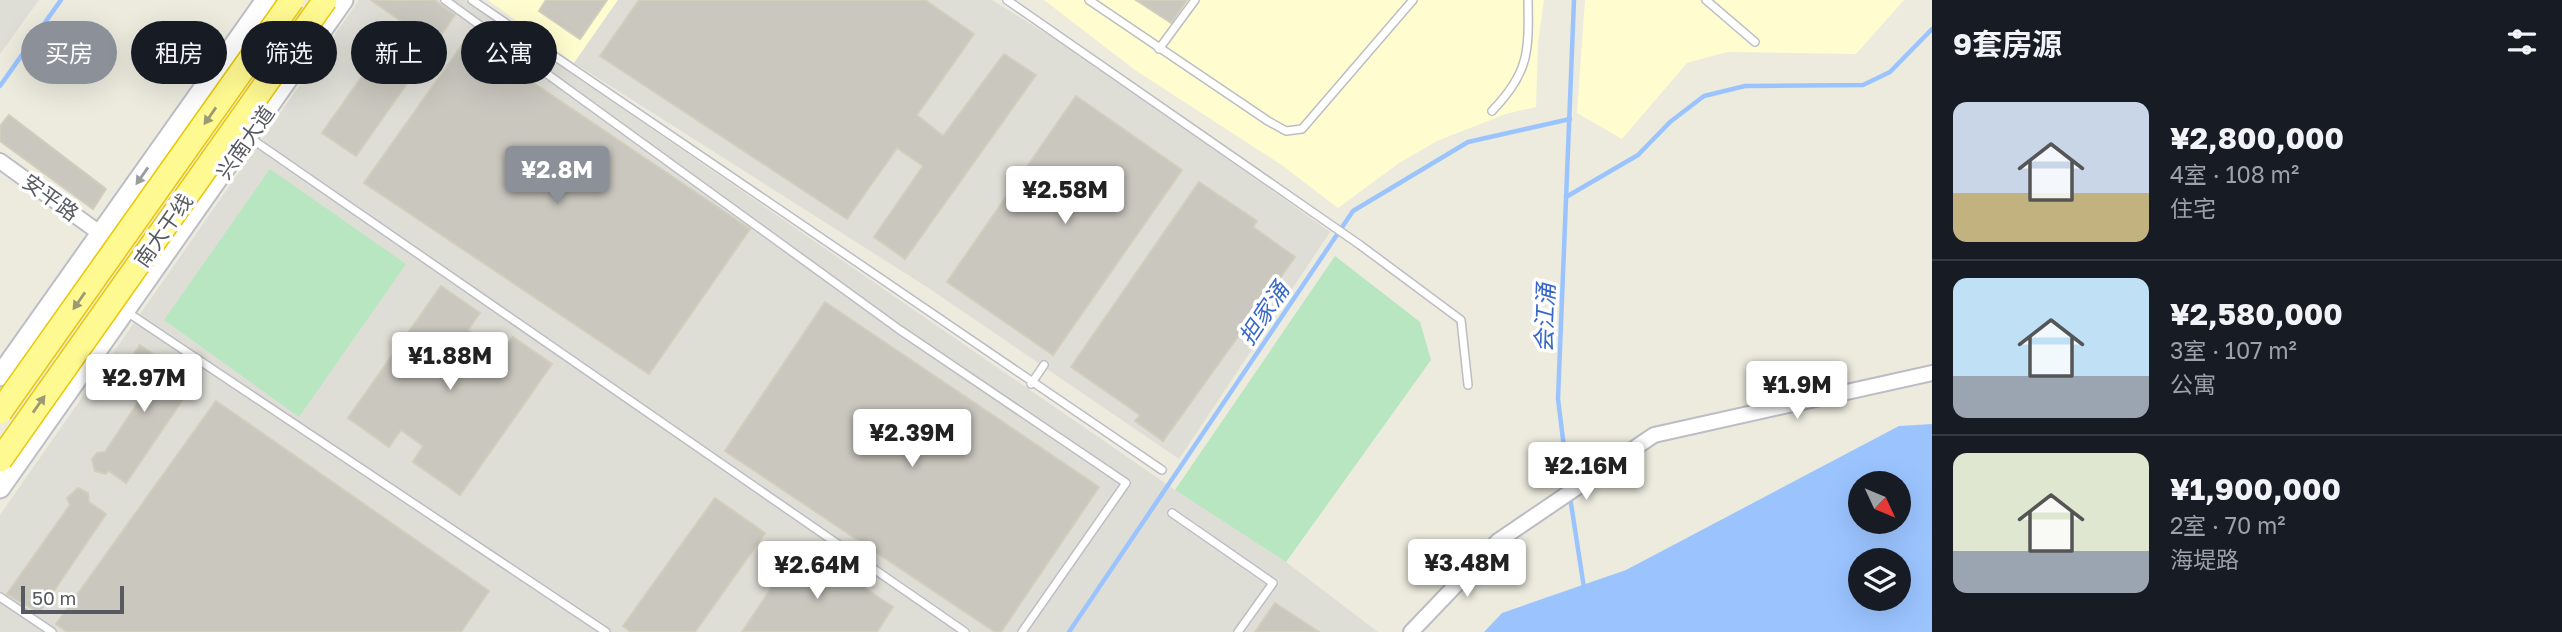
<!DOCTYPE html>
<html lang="zh">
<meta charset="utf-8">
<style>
body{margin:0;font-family:"Golos Text","Noto Sans SC",sans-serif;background:#242831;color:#f1f3f6;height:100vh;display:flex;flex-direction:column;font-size:26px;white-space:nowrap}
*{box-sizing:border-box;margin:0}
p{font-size:23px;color:#9ea1a6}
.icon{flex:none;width:38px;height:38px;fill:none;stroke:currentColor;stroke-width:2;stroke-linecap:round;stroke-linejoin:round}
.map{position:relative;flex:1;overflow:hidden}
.panel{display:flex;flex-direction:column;background:#171b24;width:630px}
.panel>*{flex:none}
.banner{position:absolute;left:21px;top:21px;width:665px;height:63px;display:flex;gap:14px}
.needle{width:46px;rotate:134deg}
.fabs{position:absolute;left:1848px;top:471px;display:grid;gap:14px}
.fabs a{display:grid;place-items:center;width:63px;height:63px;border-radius:50%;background:#171b24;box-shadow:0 7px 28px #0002;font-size:35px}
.scale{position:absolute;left:21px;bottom:18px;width:103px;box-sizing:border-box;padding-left:7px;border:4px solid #585a61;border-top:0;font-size:19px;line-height:24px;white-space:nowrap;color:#585a61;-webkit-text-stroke:5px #fff;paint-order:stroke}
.price{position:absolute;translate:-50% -60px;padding:0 16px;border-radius:7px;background:#fff;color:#222;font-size:23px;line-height:46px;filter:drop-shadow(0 2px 4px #0008)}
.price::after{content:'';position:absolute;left:50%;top:42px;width:21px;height:16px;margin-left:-10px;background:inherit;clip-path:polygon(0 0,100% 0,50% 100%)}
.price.on{background:#8c9099;color:#fff}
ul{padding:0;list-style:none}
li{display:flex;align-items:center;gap:21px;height:175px;padding:0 21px}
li+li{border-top:2px solid #363941}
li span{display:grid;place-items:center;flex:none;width:196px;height:140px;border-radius:14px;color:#555}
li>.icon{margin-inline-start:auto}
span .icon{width:84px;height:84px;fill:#fffc;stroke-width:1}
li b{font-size:30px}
h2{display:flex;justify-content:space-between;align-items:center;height:84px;padding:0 21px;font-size:30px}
.pill{padding:0 24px;border-radius:32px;background:#171b24;box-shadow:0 7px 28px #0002;font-size:24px;line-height:63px}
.pill.on{background:#8c9099;color:#fff}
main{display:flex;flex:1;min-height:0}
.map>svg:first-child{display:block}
.commercial{fill:#fffcd0}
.industrial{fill:#dfded6}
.green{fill:#b8e6c0}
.water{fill:#9bc4ff;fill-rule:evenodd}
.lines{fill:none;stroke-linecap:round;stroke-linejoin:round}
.stream{stroke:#9bc4ff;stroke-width:4.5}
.building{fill:#c9c7be;stroke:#d1cebd;stroke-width:2}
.service-casing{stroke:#bcbdc4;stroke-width:10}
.minor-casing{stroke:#bcbdc4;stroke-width:18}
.secondary-casing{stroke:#bcbec6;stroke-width:23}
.service{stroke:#fff;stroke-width:7}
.minor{stroke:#fff;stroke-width:14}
.secondary{stroke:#fff;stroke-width:19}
.trunk-bridge-casing{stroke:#eac600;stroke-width:26;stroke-linecap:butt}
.trunk-bridge{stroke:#fff991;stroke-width:23}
.oneway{fill:#9b9a74}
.oneway2{fill:#9b9ca0}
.labels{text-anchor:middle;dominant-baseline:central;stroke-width:7;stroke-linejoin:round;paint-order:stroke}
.street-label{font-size:21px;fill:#585a61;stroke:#fff}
.water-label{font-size:23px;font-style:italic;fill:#3868c8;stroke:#fff}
</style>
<main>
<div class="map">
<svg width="1932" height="632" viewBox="0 0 1932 632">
<rect width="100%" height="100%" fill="#ecebde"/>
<!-- commercial -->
<g class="commercial">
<path d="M488,0H618L574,63Z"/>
<path d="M1044,0H1544L1538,43L1536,107L1506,114L1437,141L1399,163L1338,208L1283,166L1135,70Z"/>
<path d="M1585,0H1904L1856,54L1727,52L1687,63L1622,139L1577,113Z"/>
</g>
<!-- industrial -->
<g class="industrial">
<path d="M0,0H39L0,54Z"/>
<path d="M359,0H465L1175,490L1286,562L1378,632H0V515Z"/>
<path d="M618,0H992L1087,59L1330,232L1179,459L927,287L574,63Z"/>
</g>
<!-- green -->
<g class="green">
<path d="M270,169L406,264L299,417L164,320Z"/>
<path d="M1335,256L1420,322L1431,360L1286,562L1175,490Z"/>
</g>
<!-- water -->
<path class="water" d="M1932,424V632H1484L1502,613L1626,570L1899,426ZM1860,483H1899V522H1860ZM1860,560H1899V598H1860Z"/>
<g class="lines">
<!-- stream -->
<g class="stream">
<path d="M0,86L61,0"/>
<path d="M1566,197L1638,155L1670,122L1704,96L1745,86L1863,85L1890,72L1932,29"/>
<path d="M1569,488L1558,399L1574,0"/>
<path d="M1570,497L1584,588"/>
<path d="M1069,632L1353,211L1468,142L1570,119"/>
</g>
</g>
<!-- building -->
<g class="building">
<path d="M371,0H434L455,15L356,156L322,133L401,21Z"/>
<path d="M546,0H607L580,39L539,11Z"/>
<path d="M639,0H925L974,34L917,115L943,136L1004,54L1036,75L905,259L874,237L923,166L897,148L847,219L600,56Z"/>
<path d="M1136,0H1187L1171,23Z"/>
<path d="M467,38L750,229L649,374L364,183Z"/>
<path d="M1076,96L1182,170L1053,355L947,282Z"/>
<path d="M9,115L106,189L93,209L0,141V126Z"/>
<path d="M1199,182L1257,221L1253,227L1295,257L1163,441L1135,421L1140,415L1071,367Z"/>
<path d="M441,286L480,313L468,330L501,354L513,337L552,364L460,495L413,462L423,446L401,430L389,447L348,418Z"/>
<path d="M825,302L1099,487L1001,632H995L725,451Z"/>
<path d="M140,345L194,383L126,483L109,471L105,474L95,471L92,459L97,453L105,452L148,387L124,369Z"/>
<path d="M216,401L489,591L461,632H67L56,624Z"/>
<path d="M78,488L88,493L89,502L106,514L39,613L7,594L70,505L67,498Z"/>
<path d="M715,498L765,533L695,632H631L623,626Z"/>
<path d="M800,545L893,607L877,632H742Z"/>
<path d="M1275,603L1319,632H1255Z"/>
</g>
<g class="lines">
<!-- service casing -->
<g class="service-casing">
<g id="service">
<path d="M445,0L900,330L1126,483L1022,632"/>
<path d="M472,0L1162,470"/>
<path d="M1007,0L1360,245L1461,320L1468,385"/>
<path d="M1089,0L1268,121L1286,131L1302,129L1413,0"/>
<path d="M1706,0L1755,42"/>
<path d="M1159,49L1195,0"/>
<path d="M1492,111C1529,73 1529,52 1528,0"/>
<path d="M249,137L965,632"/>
<path d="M127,312L606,632"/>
<path d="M1031,384L1044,365"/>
<path d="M1172,513L1273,583L1238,632"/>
<path d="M0,597L52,632"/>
</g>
</g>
<!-- minor casing -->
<g class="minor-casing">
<g id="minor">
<path d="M0,161L101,234"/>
<path d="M1411,632L1498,541L1654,435L1932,373"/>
</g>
</g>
<!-- secondary casing -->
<g class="secondary-casing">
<g id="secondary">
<path d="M0,376L266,0"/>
<path d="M0,488L343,0"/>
</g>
</g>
<!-- service -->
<use href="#service" class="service"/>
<!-- minor -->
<use href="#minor" class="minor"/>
<!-- secondary -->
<use href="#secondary" class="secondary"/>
<!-- trunk-bridge casing -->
<g class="trunk-bridge-casing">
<g id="trunk-bridge">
<path d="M0,412L292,0"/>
<path d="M0,460L325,0"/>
</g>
</g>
<!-- trunk-bridge -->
<use href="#trunk-bridge" class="trunk-bridge"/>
</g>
<!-- one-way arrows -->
<defs><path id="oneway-solid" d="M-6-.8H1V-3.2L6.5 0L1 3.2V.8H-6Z" transform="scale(1.75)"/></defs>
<g class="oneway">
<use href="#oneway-solid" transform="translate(210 116) rotate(125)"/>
<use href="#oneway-solid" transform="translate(79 301) rotate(125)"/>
<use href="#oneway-solid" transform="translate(39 404) rotate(-55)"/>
</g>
<use class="oneway2" href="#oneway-solid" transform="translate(142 176) rotate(125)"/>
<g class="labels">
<!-- street labels -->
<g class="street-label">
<text transform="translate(245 142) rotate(-55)">兴南大道</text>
<text transform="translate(51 197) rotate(36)">安平路</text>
<text transform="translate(163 230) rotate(-55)">南大干线</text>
</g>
<!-- water labels -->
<g class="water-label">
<text transform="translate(1263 313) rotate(-56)">担家涌</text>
<text transform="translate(1544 318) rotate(-88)">会江涌</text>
</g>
</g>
</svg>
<div class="fabs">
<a><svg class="needle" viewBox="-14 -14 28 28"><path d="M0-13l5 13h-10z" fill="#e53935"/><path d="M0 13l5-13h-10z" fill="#9ea1a6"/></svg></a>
<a><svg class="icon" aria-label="layers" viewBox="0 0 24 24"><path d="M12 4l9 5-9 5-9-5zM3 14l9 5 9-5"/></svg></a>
</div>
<div class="scale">50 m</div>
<b class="price on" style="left:557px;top:206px">¥2.8M</b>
<b class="price" style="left:1065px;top:226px">¥2.58M</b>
<b class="price" style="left:450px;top:392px">¥1.88M</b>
<b class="price" style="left:144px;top:414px">¥2.97M</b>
<b class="price" style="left:1797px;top:421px">¥1.9M</b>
<b class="price" style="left:912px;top:469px">¥2.39M</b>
<b class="price" style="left:1586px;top:502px">¥2.16M</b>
<b class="price" style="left:1467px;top:599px">¥3.48M</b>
<b class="price" style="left:817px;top:601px">¥2.64M</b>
<div class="banner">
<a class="pill on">买房</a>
<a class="pill">租房</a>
<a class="pill">筛选</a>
<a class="pill">新上</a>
<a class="pill">公寓</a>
</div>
</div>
<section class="panel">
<h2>9套房源<svg class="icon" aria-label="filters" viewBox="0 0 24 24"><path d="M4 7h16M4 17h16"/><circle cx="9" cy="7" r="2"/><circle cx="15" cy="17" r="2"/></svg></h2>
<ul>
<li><span style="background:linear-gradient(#c9d6e8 65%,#c2b280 0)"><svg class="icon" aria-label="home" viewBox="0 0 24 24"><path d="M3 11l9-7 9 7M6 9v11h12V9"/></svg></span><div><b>¥2,800,000</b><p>4室 · 108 m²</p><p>住宅</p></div></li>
<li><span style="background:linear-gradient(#bfe0f5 70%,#9aa5b1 0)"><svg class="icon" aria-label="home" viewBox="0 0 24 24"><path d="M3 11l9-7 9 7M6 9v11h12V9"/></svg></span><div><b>¥2,580,000</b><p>3室 · 107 m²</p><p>公寓</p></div></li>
<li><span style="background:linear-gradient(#dfe7d0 70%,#9aa5b1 0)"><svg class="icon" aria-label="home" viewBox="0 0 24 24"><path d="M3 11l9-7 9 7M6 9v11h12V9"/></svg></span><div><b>¥1,900,000</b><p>2室 · 70 m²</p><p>海堤路</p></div></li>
</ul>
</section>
</main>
